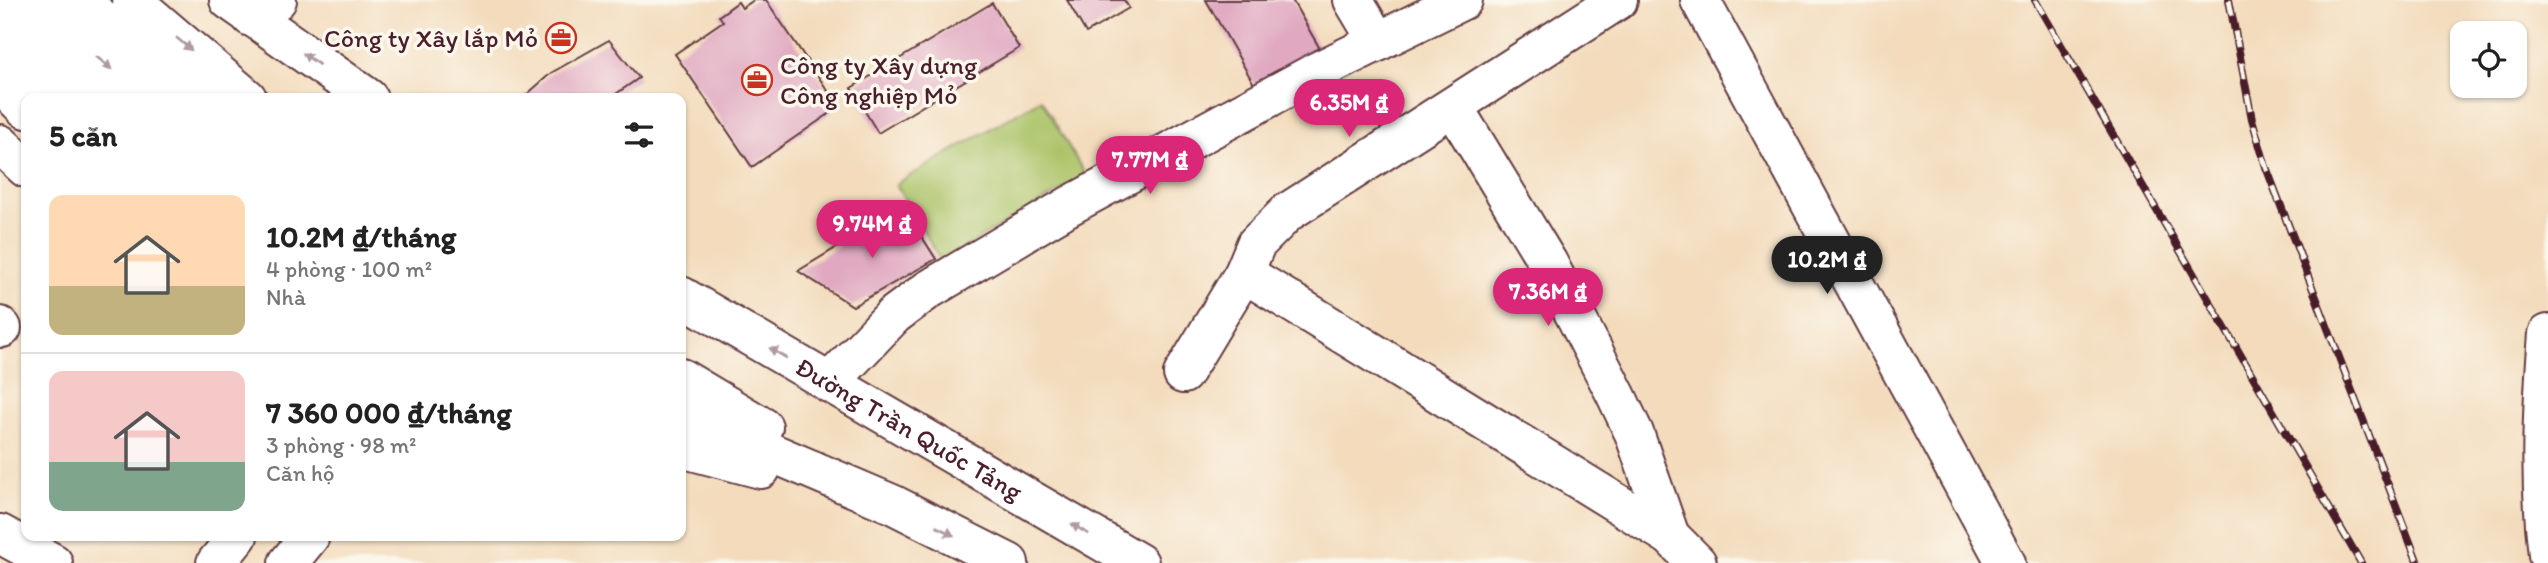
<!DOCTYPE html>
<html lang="vi">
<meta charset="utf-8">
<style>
body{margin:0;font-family:Itim,sans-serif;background:#f6f6f6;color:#222;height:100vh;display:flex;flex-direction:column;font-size:26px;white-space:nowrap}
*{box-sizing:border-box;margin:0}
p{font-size:23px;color:#767676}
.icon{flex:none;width:38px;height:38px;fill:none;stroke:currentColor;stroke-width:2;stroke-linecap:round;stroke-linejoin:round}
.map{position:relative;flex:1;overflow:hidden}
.sheet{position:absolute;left:21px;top:93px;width:665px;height:448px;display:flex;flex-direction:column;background:#fff;border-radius:14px;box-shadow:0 2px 5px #0004}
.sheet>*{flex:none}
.fabs{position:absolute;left:2450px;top:21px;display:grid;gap:14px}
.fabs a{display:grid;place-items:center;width:77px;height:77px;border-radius:14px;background:#fff;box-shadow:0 2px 5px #0004;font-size:35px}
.price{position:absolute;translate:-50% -60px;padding:0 16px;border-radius:24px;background:#db2777;color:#fff;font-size:23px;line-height:46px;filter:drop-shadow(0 2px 4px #0008)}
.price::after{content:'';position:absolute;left:50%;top:42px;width:21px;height:16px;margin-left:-10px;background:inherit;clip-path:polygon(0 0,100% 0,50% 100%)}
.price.on{background:#222;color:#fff}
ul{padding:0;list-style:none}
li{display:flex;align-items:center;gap:21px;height:175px;padding:0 28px}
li+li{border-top:2px solid #e0e0e0}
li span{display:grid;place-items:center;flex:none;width:196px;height:140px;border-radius:14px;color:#555}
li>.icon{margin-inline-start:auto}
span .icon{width:84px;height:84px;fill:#fffc;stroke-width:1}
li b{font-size:30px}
h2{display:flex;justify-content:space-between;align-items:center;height:84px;padding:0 28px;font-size:30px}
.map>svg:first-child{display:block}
.green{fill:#abc368;stroke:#7a714a;stroke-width:2}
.building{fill:#e0a9c1}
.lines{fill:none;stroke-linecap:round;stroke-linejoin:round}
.minor-casing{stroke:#633b41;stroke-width:42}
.highway-casing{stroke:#633b41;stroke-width:42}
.minor{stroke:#fff;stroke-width:38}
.highway{stroke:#fff;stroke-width:38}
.rail-casing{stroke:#4a1f2b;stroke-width:8}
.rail{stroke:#fbf7ec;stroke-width:5;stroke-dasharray:16;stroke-linecap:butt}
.oneway{fill:#ae9aa0}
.labels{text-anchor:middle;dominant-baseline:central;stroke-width:7;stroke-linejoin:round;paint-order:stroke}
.poi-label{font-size:26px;fill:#4a1f2b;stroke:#fbf7ec;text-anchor:end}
.street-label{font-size:26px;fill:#4a1f2b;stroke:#fbf7ec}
</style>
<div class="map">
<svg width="2548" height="563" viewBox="0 0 2548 563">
<rect width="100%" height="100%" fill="#fbf7ec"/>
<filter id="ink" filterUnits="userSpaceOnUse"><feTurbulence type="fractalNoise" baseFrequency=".0143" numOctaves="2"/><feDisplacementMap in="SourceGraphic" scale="14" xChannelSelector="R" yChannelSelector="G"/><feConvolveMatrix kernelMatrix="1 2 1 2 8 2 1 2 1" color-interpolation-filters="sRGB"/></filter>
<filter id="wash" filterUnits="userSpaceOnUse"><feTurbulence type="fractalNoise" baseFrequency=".00686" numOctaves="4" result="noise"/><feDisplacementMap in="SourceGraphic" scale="28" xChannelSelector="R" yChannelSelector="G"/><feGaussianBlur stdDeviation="1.57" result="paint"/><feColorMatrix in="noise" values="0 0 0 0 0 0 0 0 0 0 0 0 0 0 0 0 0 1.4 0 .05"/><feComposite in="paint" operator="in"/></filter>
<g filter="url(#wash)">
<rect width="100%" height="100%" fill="#f3dbbc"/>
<!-- green -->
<path class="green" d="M1041,99L1086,176L941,261L896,184Z"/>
<g id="blocks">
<!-- building -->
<g class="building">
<path d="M754,0H766L839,107L752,167L675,54L723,21L719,16L738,2L742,8Z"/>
<path d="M1067,0H1124L1129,8L1086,33Z"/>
<path d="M1206,0H1292L1320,49L1255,86Z"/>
<path d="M992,3L1019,48L878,133L851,88Z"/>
<path d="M609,40L639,78L610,98H523L551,73Z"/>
<path d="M903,207L936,259L853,306L798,271Z"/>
</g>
</g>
</g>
<g filter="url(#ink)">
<use href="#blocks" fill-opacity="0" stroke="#633b41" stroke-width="2"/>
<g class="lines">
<!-- minor casing -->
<g class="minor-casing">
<g id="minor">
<path d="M1353,0L1378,42"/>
<path d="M1700,0L2006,563"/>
<path d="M251,17L277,0"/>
<path d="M1454,108L1548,263L1616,395L1634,433L1670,536"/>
<path d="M0,144L26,168"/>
<path d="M1244,273L1670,536L1697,563"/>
<path d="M0,326L2,328"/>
<path d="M2548,334C2542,408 2539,482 2548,555"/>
<path d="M1183,374L1244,273L1256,244L1288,212L1618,0"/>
<path d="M829,383L894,315L928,290L1069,206L1320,70L1463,0"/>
<path d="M0,534L53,563"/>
<path d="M216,563L238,536"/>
<path d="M288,563L310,536"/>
</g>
</g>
<!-- highway casing -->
<g class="highway-casing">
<g id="highway">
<path d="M2,0L45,46L103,98"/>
<path d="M37,0L63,28L146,98"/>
<path d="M79,0L198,98"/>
<path d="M132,0L247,98"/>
<path d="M229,0L368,98"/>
<path d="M0,40L60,98"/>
<path d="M0,83L26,109"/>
<path id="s1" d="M681,296L1139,563"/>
<path d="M681,378L763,427"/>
<path d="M681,414L892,504L1009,563"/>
<path d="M681,448L761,469"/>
</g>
</g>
<!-- minor -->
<use href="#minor" class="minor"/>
<!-- highway -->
<use href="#highway" class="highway"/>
<!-- rail casing -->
<g class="rail-casing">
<g id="rail">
<path d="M2035,0L2361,563"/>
<path d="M2229,0L2252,119L2266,167L2418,563"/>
</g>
</g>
<!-- rail -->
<use href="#rail" class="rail"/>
</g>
<!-- one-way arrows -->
<defs><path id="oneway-solid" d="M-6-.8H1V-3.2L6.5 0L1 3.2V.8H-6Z" transform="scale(1.75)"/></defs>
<g class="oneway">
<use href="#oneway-solid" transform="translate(184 44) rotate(40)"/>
<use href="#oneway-solid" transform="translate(311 59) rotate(-145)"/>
<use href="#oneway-solid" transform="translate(104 63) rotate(40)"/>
<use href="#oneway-solid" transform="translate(778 353) rotate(-150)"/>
<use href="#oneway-solid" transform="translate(1080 529) rotate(-150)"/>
<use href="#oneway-solid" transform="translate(945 531) rotate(27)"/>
</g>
</g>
<!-- icons -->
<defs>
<g id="office-ring" transform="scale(1.575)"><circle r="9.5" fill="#fbf7ec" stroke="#c8321e" stroke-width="1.5"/><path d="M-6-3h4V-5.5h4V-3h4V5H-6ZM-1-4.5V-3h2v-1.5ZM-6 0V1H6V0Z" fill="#c8321e"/></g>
</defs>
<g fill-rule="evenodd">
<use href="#office-ring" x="561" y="38"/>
<use href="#office-ring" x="757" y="80"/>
</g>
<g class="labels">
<!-- poi labels -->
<g class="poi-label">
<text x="538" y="38">Công ty Xây lắp Mỏ</text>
<text x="780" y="65" text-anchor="start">Công ty Xây dựng<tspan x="780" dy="30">Công nghiệp Mỏ</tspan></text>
</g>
<!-- street labels -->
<g class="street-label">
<text stroke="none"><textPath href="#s1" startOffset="264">Đường Trần Quốc Tảng</textPath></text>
</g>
</g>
</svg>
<div class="fabs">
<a><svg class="icon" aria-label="locate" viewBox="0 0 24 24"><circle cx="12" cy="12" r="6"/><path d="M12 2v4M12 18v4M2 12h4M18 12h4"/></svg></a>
</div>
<b class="price" style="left:1349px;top:139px">6.35M ₫</b>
<b class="price" style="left:1150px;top:196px">7.77M ₫</b>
<b class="price" style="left:872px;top:260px">9.74M ₫</b>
<b class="price on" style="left:1827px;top:296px">10.2M ₫</b>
<b class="price" style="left:1548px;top:328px">7.36M ₫</b>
<section class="sheet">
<h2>5 căn<svg class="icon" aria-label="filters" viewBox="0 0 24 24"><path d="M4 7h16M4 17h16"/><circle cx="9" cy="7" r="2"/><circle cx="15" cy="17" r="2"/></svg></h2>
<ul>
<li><span style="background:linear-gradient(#ffd9b3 65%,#c2b280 0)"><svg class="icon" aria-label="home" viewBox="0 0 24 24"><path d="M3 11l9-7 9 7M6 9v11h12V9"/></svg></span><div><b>10.2M ₫/tháng</b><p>4 phòng · 100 m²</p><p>Nhà</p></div></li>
<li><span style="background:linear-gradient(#f6c9c9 65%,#7fa58c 0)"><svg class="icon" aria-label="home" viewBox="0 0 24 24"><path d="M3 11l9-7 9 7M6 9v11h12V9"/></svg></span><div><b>7 360 000 ₫/tháng</b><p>3 phòng · 98 m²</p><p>Căn hộ</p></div></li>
</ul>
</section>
</div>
